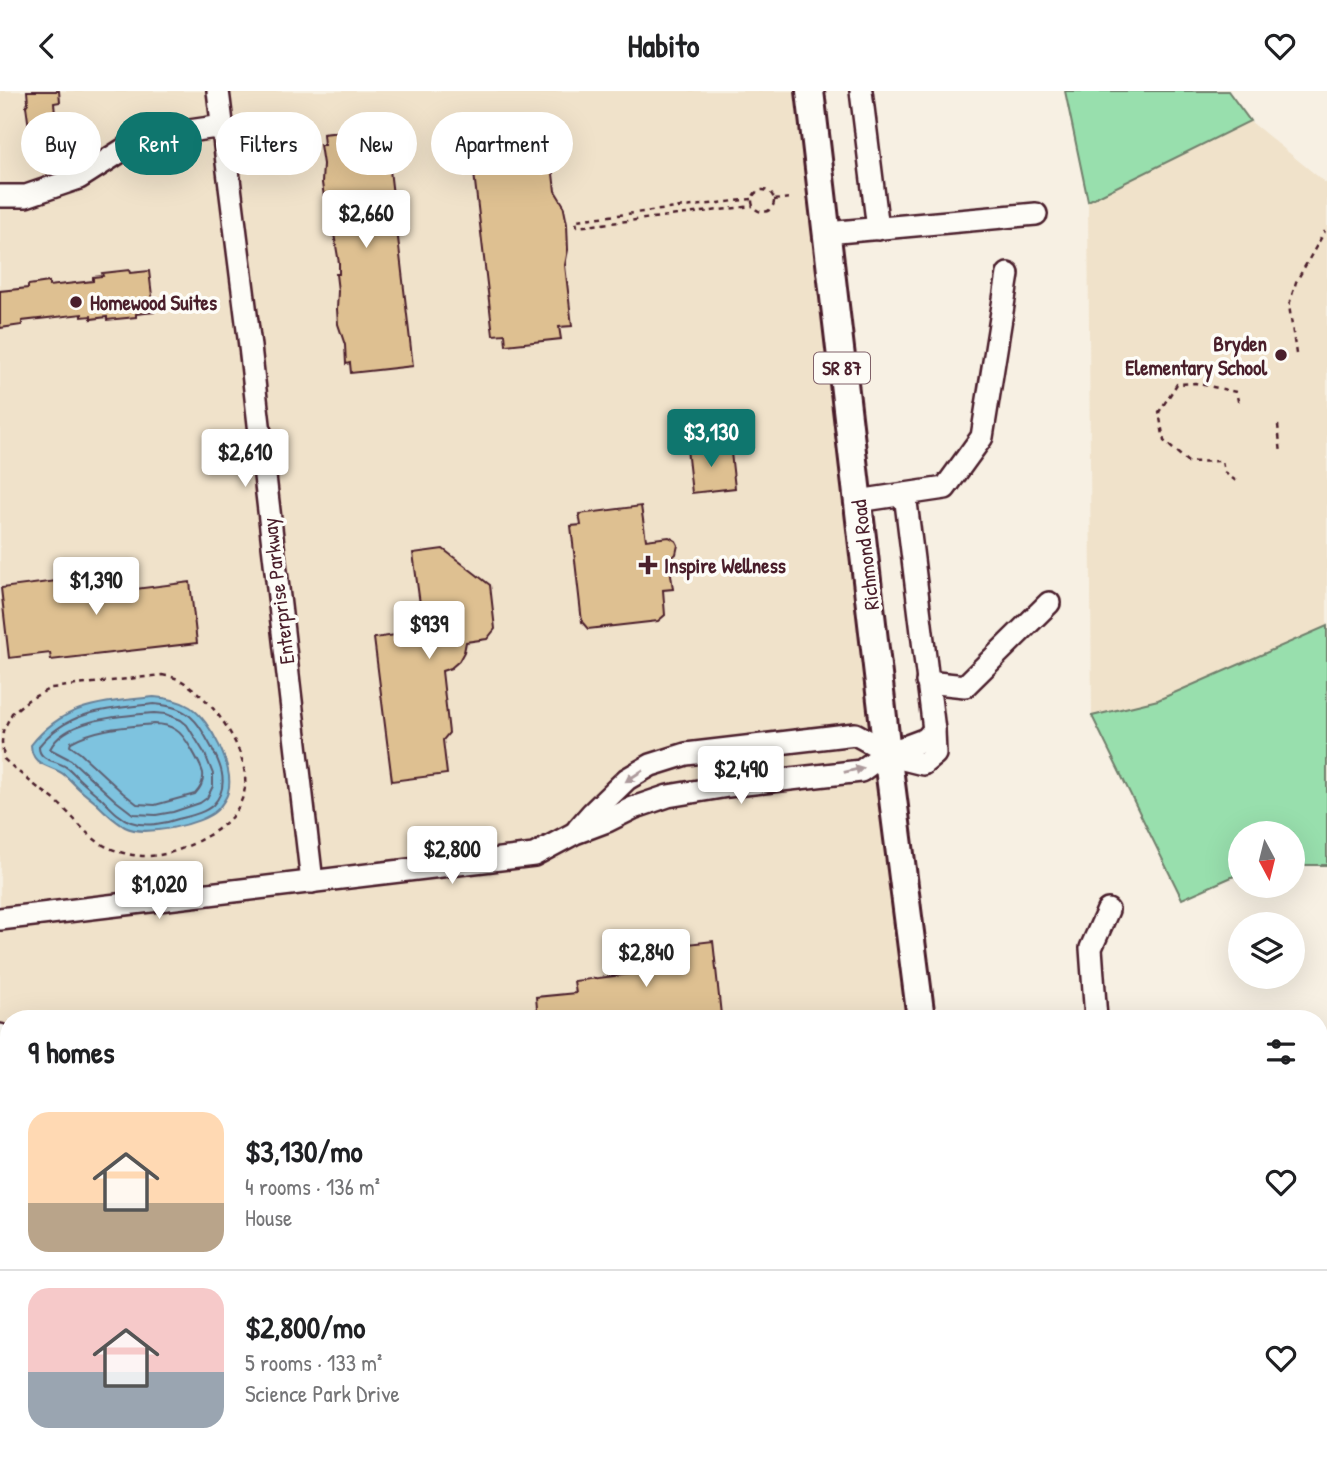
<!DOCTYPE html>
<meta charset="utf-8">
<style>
body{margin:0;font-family:"Patrick Hand",sans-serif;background:#f2f2f2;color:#202124;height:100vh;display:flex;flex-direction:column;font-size:26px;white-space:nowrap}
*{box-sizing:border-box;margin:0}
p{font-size:23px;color:#757577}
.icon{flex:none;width:38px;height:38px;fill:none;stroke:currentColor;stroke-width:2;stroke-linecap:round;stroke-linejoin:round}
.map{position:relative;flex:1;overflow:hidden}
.side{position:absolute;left:0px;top:919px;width:1328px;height:450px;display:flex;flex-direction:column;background:#fff;border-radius:28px 28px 0 0;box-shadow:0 7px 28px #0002}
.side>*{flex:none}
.hud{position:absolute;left:21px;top:21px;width:700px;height:63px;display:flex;gap:14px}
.needle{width:46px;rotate:173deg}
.tools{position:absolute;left:1228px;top:730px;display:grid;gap:14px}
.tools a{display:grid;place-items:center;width:77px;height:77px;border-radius:50%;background:#fff;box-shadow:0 7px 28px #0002;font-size:35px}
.price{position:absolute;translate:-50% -60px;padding:0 16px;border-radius:7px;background:#fff;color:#222;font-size:23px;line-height:46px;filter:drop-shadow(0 2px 4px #0008)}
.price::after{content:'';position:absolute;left:50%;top:42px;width:21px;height:16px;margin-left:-10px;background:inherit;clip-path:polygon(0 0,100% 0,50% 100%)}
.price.on{background:#0f766e;color:#fff}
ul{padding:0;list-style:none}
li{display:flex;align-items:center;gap:21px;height:175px;padding:0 28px}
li+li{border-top:2px solid #e0e0e0}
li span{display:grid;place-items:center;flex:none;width:196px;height:140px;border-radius:21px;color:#555}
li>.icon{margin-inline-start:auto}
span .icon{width:84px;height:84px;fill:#fffc;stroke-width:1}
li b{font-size:30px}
h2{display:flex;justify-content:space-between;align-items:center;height:84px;padding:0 28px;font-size:30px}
.pill{padding:0 24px;border-radius:32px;background:#fff;box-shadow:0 7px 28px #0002;font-size:24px;line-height:63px}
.pill.on{background:#0f766e;color:#fff}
header{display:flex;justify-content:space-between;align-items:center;height:91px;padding:0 28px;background:#fff;font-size:32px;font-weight:700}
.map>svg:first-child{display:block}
.built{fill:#f0e2ca}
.green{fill:#98dfad;stroke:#717f6c;stroke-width:2}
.water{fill:#7ec3df;stroke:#698197;stroke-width:2}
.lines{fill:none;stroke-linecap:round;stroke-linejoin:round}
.shore{stroke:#5f6173;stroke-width:2}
.building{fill:#dec091;stroke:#4a1f2b;stroke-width:2}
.minor-casing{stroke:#4a1f2b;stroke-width:26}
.major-casing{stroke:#4a1f2b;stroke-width:32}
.path{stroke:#4a1f2b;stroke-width:2.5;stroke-dasharray:5 5;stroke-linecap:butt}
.minor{stroke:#fdfcf7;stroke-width:21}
.major{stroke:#fdfcf7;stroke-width:26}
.oneway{fill:#ac999b}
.poi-dot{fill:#4a1f2b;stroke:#fdfcf7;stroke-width:2.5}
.labels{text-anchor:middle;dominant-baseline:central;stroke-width:7;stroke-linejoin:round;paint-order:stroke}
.shield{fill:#fdfcf7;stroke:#806168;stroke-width:2}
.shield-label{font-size:19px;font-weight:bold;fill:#4a1f2b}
.poi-label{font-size:21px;font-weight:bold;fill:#4a1f2b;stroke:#fdfcf7;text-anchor:start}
.street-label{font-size:21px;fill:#4a1f2b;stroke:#fdfcf7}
</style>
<header><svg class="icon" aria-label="back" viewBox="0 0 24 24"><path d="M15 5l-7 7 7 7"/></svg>Habito<svg class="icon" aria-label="heart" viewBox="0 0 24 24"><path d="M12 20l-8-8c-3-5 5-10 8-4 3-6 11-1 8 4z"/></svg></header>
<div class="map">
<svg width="1327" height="1368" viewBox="0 0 1327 1368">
<rect width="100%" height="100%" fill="#f7f0e3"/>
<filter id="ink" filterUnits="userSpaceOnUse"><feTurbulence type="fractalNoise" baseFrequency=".0143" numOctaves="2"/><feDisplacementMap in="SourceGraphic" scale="14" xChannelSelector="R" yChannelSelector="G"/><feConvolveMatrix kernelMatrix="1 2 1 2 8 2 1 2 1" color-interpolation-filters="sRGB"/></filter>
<g filter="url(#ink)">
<!-- built -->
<g class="built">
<path d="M0,0H810L920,927L9,928V1360H78L79,1368H0Z"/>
<path d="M1250,30L1327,93V774H1293V742L1158,609L1092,625L1088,110Z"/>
</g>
<!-- green -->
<g class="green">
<path d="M1065,0H1228L1250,30L1088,110Z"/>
<path d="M1327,535V774H1293V742H1241V782L1182,808L1092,625L1158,609Z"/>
<path d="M78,1360H923L924,1368H79Z"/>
</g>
<!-- water -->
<path class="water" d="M154,606C167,607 179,609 190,616C210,629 235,677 228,701C227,706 221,715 217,719C202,734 144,746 125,736C114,730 105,721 96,712C89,706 82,701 76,695C71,690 66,684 60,681C45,673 32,674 31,654C65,611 103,612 154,606Z"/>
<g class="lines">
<!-- shore -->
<g class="shore">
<path d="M154,613C168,614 183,617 193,628C199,633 204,643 208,650C219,669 232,694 213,714C205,722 189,725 178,728C164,733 145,736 131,731C119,727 110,716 102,708C94,701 85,694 78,687C74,683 70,678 66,676C56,669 38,670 39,655C69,618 111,618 154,613Z"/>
<path d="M154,622L166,623L181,629L187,634L205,663L213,683V695L207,707L200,712L173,721L156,724L133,723L116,710L71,669L50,658C65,627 123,625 154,622Z"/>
<path d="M154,633C162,633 169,634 176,639C185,644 200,672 203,682C204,691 201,697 195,703L155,714L137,713L123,702L80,662L70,655L71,651C97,637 125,636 154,633Z"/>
</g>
</g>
<!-- building -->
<g class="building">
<path d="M27,0H59L60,11L54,12L55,23L41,33L29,37L26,15L28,12Z"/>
<path d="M535,29L536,40L548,39L555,100L563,113L567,133L568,159L565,174L572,235L559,236L561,248L506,254L505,243L493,244L470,48L482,47L481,35Z"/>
<path d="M385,36L413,275L351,282L350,272L346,273L345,254L338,233L337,218L338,200L336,183H339V172L334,143H331L329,125L325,113L322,92L323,73L320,54H324L323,43Z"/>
<path d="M129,179L130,182L149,180L154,221L136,223V226L107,229V226L91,228V225L82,226V223L22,230V234L0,237V200L28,197V194L49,191V195L93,190V186L103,185L102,182Z"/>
<path d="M730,353L735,397L692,402L687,358Z"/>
<path d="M641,415L646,449L669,446L676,450L678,454L676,463L669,469L673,498L663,499L665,524L658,530L588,538L582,531L571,435L581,434L579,423Z"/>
<path d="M443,458L490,494L495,538L487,548L466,551L464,561L459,570L451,577L442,580L449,642L443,649L447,683L392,690L374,547L396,544V533L401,524L409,517L420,513L413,462Z"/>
<path d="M119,482L120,490L127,489L128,499L190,491L197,552L51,569L50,562L9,567L1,497Z"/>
<path d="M713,850L721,924L689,928H538L536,906L576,902L574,890L639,882L636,859Z"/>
</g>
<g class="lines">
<!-- minor casing -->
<g class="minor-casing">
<g id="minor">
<path d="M218,0L249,247L312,791"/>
<path d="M861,0L878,138"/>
<path d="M0,105H26L79,87L126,57L162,44L223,35"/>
<path d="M827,142L1036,123"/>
<path d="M858,410L945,397L982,346L1008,183"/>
<path d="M927,591L965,595L1049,512"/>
<path d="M578,738L592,722L627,688L651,674L686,663L855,643L899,667L923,673L935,663L934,639L905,403"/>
<path d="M0,828L534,764L575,742L607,730L633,717L668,705L728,695L861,680L887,661L902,657L926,648L934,639"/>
<path d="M1096,928L1091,857L1108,819"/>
<path d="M0,944L9,1010"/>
<path d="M1320,1067L1327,1057"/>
<path d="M51,1360L52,1368"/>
<path d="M1084,1368L1090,1360"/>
</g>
</g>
<!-- major casing -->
<g class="major-casing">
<g id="major">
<path d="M810,0L887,661L921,928"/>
<path d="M972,1360L973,1368"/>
</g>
</g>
<!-- path -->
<g class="path">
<circle cx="763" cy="110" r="11"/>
<path d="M752,108L576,129L577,136L753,115"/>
<path d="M774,109L790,107"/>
<path d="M1296,263L1289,214L1296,191L1325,140"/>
<path d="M1278,334L1281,363"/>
<path d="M1236,390L1224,381L1222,370L1188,371L1164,350L1159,321L1177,293L1195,292L1236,301L1239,314"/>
<path d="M162,584C167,585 173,586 178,588C212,605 253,663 244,702C238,723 225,735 207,745C173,765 143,773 105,755C86,745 74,726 58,712C53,707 47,703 41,699C28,689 16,679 4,668L2,651L3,640L12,622L28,609L51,597Z"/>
</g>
<!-- minor -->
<use href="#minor" class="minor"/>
<!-- major -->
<use href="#major" class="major"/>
</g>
<!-- one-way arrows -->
<defs><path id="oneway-solid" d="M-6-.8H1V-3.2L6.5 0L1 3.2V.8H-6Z" transform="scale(1.75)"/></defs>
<g class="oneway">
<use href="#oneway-solid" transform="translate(854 679) rotate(-13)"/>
<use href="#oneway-solid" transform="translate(634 685) rotate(147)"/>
</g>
</g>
<!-- markers -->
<g class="poi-dot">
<circle cx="76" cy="211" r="7"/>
<circle cx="1281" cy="264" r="7"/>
<path d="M644.5 463.5h7v7h7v7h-7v7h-7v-7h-7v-7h7z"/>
</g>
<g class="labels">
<!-- shield labels -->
<rect class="shield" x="814" y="261.5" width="56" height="31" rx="5"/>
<g class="shield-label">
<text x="842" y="277">SR 87</text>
</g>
<!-- poi labels -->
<g class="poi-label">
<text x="90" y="211">Homewood Suites</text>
<text x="1267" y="252" text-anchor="end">Bryden<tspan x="1267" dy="24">Elementary School</tspan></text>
<text x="664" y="474">Inspire Wellness</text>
</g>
<!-- street labels -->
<g class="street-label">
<text transform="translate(865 464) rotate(-97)">Richmond Road</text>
<text transform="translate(278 500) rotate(-97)">Enterprise Parkway</text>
</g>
</g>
</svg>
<div class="tools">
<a><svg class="needle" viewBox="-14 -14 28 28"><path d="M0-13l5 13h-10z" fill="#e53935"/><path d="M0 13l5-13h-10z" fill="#757577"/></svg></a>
<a><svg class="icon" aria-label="layers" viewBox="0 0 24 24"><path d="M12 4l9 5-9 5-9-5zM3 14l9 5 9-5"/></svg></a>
</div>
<b class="price" style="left:366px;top:159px">$2,660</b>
<b class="price on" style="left:711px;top:378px">$3,130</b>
<b class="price" style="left:245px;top:398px">$2,610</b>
<b class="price" style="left:96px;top:526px">$1,390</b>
<b class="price" style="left:429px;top:570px">$939</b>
<b class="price" style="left:741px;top:715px">$2,490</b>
<b class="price" style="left:452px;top:795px">$2,800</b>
<b class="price" style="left:159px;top:830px">$1,020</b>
<b class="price" style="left:646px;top:898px">$2,840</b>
<div class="hud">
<a class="pill">Buy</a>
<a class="pill on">Rent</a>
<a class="pill">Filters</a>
<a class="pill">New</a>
<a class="pill">Apartment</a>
</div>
<section class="side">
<h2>9 homes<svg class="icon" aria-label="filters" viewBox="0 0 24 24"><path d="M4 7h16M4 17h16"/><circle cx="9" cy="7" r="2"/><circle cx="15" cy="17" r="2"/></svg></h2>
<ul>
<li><span style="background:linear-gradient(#ffd9b3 65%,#b9a48a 0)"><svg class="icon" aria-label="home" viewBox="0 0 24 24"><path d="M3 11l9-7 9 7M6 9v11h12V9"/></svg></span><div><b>$3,130/mo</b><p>4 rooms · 136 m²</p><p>House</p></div><svg class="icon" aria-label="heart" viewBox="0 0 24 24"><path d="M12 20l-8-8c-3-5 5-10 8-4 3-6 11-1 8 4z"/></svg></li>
<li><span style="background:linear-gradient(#f6c9c9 60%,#9aa5b1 0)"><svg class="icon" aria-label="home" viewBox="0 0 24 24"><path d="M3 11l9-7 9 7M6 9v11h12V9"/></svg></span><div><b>$2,800/mo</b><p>5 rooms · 133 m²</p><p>Science Park Drive</p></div><svg class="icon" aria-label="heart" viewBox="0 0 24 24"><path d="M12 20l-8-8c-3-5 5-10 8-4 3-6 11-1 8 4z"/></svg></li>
</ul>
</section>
</div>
